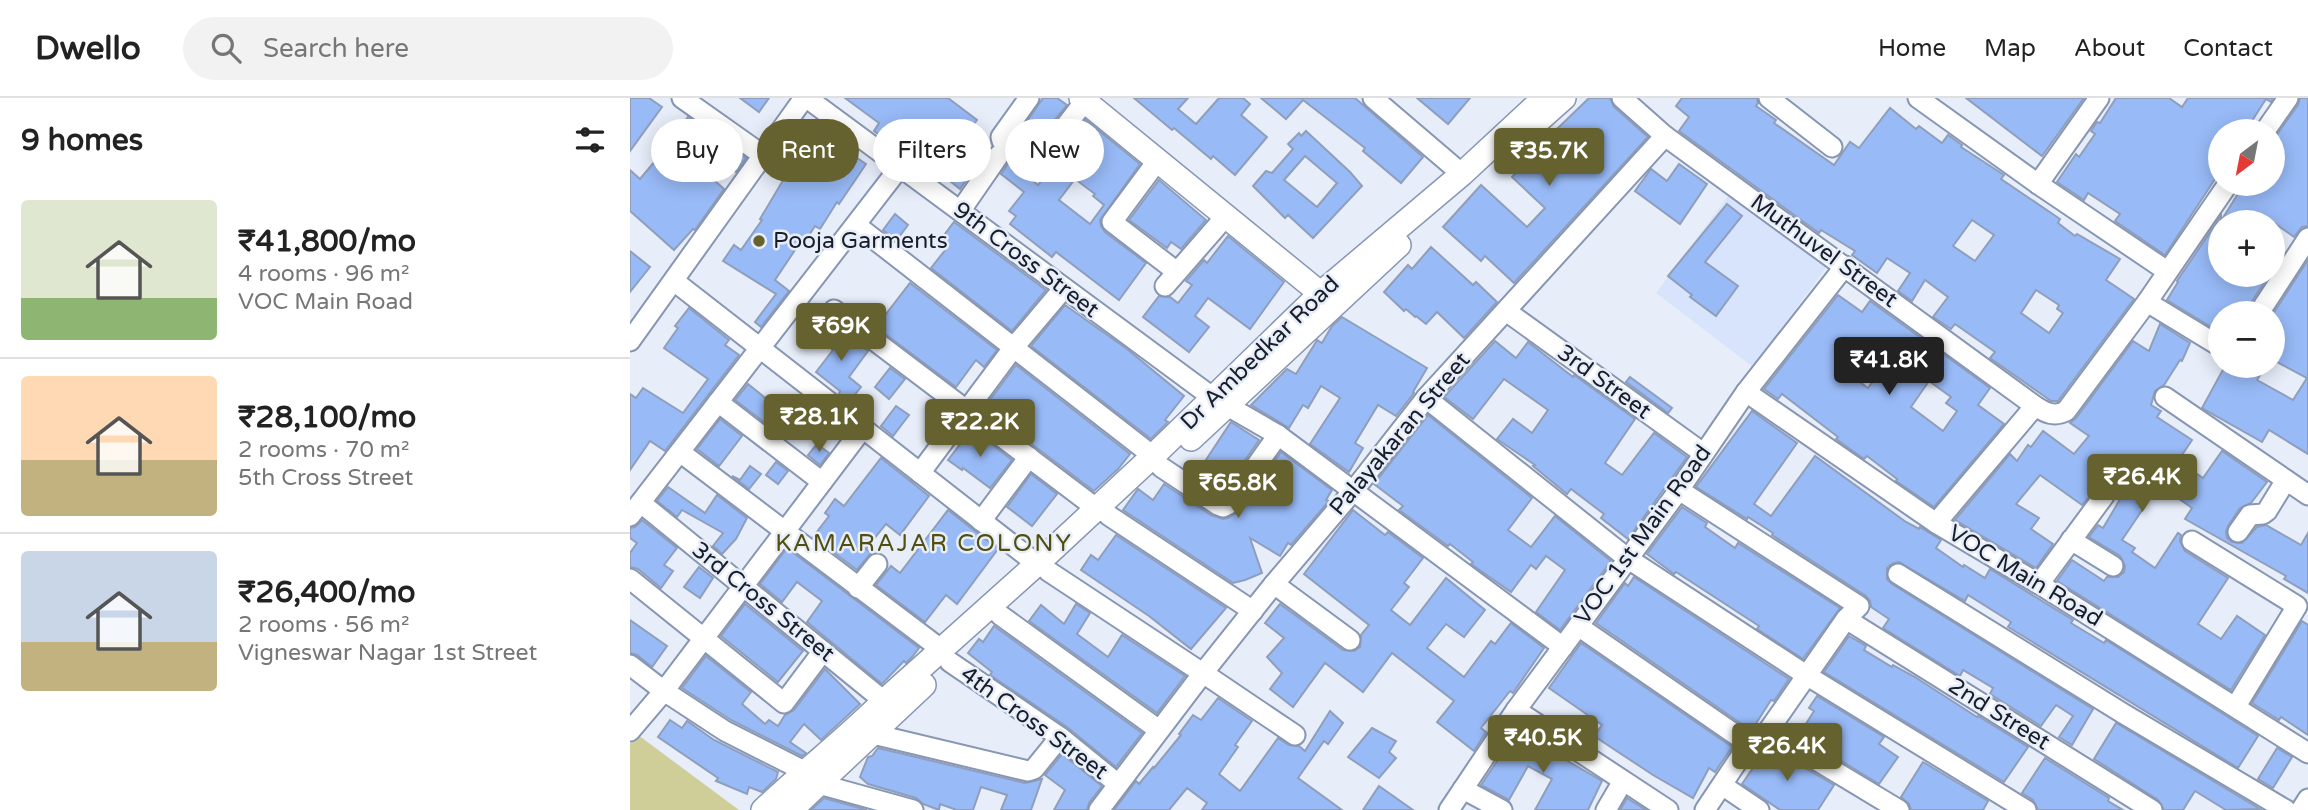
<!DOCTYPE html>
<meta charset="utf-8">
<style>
body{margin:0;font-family:"Varela Round",sans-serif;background:#f2f2f2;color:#222;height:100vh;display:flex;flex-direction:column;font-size:26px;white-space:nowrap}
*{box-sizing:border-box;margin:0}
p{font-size:23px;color:#767676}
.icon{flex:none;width:38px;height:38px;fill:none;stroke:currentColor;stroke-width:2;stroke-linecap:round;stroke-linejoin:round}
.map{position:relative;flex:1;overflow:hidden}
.panel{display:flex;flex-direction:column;background:#fff;width:630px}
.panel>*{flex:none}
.top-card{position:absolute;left:21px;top:21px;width:665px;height:63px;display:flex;gap:14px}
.needle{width:46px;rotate:212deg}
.tools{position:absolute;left:1578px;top:21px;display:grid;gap:14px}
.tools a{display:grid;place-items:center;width:77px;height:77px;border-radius:50%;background:#fff;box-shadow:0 4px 18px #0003;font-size:35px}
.price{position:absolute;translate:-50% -60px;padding:0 16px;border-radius:7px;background:#65622f;color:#fff;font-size:23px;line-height:46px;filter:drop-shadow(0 2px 4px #0008)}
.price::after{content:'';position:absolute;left:50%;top:42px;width:21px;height:16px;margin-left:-10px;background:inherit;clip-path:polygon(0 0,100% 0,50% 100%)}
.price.on{background:#222;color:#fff}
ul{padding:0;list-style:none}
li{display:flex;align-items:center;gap:21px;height:175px;padding:0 21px}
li+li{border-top:2px solid #e0e0e0}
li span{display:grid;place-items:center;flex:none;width:196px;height:140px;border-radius:7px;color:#555}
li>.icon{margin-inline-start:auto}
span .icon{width:84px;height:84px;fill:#fffc;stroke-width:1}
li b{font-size:30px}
h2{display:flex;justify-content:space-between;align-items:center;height:84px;padding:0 21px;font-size:30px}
.chip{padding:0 24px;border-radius:32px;background:#fff;box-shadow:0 4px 18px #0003;font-size:24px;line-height:63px}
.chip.on{background:#65622f;color:#fff}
header{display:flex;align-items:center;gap:42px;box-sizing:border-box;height:98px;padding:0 35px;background:#fff;border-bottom:2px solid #e0e0e0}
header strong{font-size:33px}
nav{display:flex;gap:38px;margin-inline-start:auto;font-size:24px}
.search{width:490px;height:63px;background:#f2f2f2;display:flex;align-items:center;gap:18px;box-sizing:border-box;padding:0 24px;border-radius:38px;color:#767676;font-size:26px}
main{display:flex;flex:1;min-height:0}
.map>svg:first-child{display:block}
.built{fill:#d8e4fb}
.green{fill:#d0ce98}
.building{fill:#98baf7;stroke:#8f9ebb;stroke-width:2;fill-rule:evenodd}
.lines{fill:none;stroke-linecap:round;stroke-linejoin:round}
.minor-casing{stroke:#8796b3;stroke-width:23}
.major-casing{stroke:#8796b3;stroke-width:26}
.minor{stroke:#fff;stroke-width:19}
.major{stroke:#fff;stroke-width:23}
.poi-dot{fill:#65622f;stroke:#e7eefa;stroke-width:2.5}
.labels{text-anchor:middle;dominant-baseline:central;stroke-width:5;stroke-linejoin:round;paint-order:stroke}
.poi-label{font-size:23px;fill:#181d28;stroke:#e7eefa;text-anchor:start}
.street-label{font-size:23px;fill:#181d28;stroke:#e7eefa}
.neighbourhood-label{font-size:24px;letter-spacing:2px;fill:#514e10;stroke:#e7eefa}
</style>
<header>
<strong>Dwello</strong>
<div class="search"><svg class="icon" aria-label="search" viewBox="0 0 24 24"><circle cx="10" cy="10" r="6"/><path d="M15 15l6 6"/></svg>Search here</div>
<nav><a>Home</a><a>Map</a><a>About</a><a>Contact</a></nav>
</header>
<main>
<section class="panel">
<h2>9 homes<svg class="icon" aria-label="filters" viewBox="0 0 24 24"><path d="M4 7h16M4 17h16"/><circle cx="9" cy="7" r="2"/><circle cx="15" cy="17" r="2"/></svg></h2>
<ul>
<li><span style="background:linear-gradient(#dfe7d0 70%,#8fb573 0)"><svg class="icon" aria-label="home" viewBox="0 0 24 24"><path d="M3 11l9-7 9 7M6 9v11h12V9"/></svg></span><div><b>₹41,800/mo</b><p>4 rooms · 96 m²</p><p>VOC Main Road</p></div></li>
<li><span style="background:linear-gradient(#ffd9b3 60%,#c2b280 0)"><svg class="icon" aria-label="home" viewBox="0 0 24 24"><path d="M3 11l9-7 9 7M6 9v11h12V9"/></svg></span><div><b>₹28,100/mo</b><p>2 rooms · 70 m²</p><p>5th Cross Street</p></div></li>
<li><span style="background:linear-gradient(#c9d6e8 65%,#c2b280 0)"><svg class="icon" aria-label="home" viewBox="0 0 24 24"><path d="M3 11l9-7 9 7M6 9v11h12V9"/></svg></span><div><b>₹26,400/mo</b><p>2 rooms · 56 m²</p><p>Vigneswar Nagar 1st Street</p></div></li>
</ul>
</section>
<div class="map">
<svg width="1678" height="712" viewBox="0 0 1678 712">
<rect width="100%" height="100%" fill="#e7eefa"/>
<!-- built -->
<path class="built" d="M1104,90L1201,163L1123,269L1026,195Z"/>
<!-- green -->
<path class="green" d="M8,637L109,712H0V646Z"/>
<!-- building -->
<g class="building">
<path d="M0,0H19L32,9L0,53Z"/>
<path d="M110,0H139L129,14Z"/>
<path d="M215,0H318L347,22L335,38L356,54L330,91L320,83L324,78L277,43L270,52L244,33L249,25Z"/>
<path d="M413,0H427L437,7L402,49L386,39Z"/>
<path d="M504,0H558L548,11L566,26L589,0H613L620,6L611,17L637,39L605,77L583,58L581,61L544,30L542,32Z"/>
<path d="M631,0H725L793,59L771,85L733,53L735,50L673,2L656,21Z"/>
<path d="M787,0H840L818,26Z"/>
<path d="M959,0H980L984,9L1018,39L884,185L855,158L851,163L813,129L851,87L897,129L915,110L882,79L900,59L899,58Z"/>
<path d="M1052,0H1127L1128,5L1126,8L1146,22L1144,25L1204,67L1220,44L1229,50L1260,10L1286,31L1289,28L1312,45L1318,37L1332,47L1331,49L1374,77L1371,81L1430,121L1428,125L1445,138L1447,136L1490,161L1476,182L1504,201L1428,303H1421L1360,260L1365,254L1325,226L1321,231L1303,219L1318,199L1295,182L1282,203L1268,193L1280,175L1257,160L1247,175L1222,157L1225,153L1191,132L1189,135L1049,33L1059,19L1046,8ZM1342,122L1364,137L1345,163L1323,148ZM1406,192L1429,207L1427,211L1433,215L1419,235L1391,215Z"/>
<path d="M1336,0H1454L1412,58Z"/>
<path d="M1486,0H1539L1552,9L1558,0H1643L1641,4L1636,1L1620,26L1624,29L1623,33H1591V72L1535,157L1485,123L1490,116L1458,95L1454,102L1427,84L1446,56L1449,59L1465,36L1461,33L1467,24L1470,25Z"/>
<path d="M1670,0H1678V128L1672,129L1664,139L1643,124H1591V177H1639L1619,208L1617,215H1591V235L1537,202L1548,184L1547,183L1591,118V123L1614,86H1643V42L1668,7Z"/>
<path d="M58,19L76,32L67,45L49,31Z"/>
<path d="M456,22L510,66L470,122L471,128L475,134L516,165L489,202L426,154L422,159L380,126L386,118L379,113L394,94L371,76L379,64L408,87L421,70L419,69ZM445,81L465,96L463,98L474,107L460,126L429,102Z"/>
<path d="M182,30L236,66L209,106L207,104L190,131L185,128L172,148L169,146L145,182L159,193L131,229L125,224L146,196L93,163L104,147L111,152L132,122L130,121L158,74L154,72Z"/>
<path d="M676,33L720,74L732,88L683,140L658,117L655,120L623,88L636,73L642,75L663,51L658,46L669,35L671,38ZM675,58L707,85L687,109L654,82Z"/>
<path d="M41,44L94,91L65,132L63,131L44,152L0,113V72L10,81Z"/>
<path d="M102,51L116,60L106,74L93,64Z"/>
<path d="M1049,66L1077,86L1050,126L1005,93L1021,71L1037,83Z"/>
<path d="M529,82L576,122L551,151L541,144L537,150L499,122Z"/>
<path d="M1097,106L1112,118L1075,164L1108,188L1086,218L1060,199L1062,197L1038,178Z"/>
<path d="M265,116L278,127L266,143L253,132Z"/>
<path d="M324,124L416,192L382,233L301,170L316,151L308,145Z"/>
<path d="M598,138L654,184L620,231L578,200L565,218L579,229L559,254L513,219L529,198L540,199L548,205L562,187L556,183L574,162L577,165Z"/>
<path d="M801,149L843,187L846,184L867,204L834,240L807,214L796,226L786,218L785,219L776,211L774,213L754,194L778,167L782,171Z"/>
<path d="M0,153L20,169L0,194Z"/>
<path d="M1678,162V356L1639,332L1632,344L1572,310L1595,268H1636L1627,282L1663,302L1677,280L1643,262V216Z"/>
<path d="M280,185L367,252L354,269L346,262L326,289L246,229Z"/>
<path d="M1208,197L1232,214L1240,203L1360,290L1348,307L1374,326L1304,409L1266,383L1267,381L1237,358L1234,361L1206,341L1208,339L1152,296L1148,301L1134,291ZM1242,246L1260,259L1238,290L1219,276ZM1299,283L1321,299L1316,305L1327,313L1313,333L1281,309Z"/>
<path d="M435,207L497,251L554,298L535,322L538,324L521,341L401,248Z"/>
<path d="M59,210L99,242L95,247L109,257L35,353L20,343L0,372V296L6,300L13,290L53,315L78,281L34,250L48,230L45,228Z"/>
<path d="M712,219L797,270L783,294L784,295L766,318L748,307L725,345L733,350L719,374L680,346L710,300L691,288L678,310L673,307L659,330L621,307L657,271L666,276L686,244L687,242L692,245L702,228Z"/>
<path d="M1530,226L1560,245L1552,263L1550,262L1534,287L1525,293L1521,307L1531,313L1527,319L1562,342L1548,363L1573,380L1592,353L1637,384L1621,405L1610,410L1598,428L1596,434L1597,440L1602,444L1612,445L1627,429L1636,427L1671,447L1678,435V495L1654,481L1656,478L1555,421L1562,410L1529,387L1492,442L1505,450L1502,454L1525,470L1548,435L1551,437L1550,443L1555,453L1598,480L1568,526L1591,541L1607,518L1635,537L1601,592L1427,483L1442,462L1474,483L1477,479H1488L1494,474L1495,468L1490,458L1459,439L1468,427L1473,430L1492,398L1481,388L1475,386L1469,387L1452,407L1410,377L1386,406L1409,420L1401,431L1423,446L1406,470L1325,422L1380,356L1387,363L1398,347L1401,349L1413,333L1444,356L1459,338L1440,325L1446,320L1503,243L1519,253Z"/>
<path d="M200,228L224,246L226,244L238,253L219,279L231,289L219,304L209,296L210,293L186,274L203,252L190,241Z"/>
<path d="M865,243L886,260L898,244L943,279L944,277L1005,321L975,365L992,377L1024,335L1057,359L998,441L971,420L974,416L941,391L937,396L903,368L905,367L867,341L883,321L902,335L918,312L874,281L843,321L814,299Z"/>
<path d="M386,267L500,356L488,371L464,393L354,310Z"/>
<path d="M260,270L275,281L259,301L245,289Z"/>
<path d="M1000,279L1042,310L1038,315L996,284Z"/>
<path d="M118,286L149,311L138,327L105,302Z"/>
<path d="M266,308L279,317L263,338L251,328Z"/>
<path d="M1122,313L1167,345L1124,406L1141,418L1185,358L1276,424L1289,431L1290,429L1311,442L1306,450L1333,469L1334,467L1355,480L1360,471L1443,522L1441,525L1474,545L1476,542L1628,638L1608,670L1378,529L1381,524L1338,497L1335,503L1269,464L1262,466L1257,470V481L1262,486L1463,611L1442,647L1429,639L1443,618L1426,607L1411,628L1360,596L1363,590L1333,572L1330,578L1253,530L1259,521L1241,509L1240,503L1236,498L1142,437L1143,435L1118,419L1117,421L1066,389Z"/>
<path d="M798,317L902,400L878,432L901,449L925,418L981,463L930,532L906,514L935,472L916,458L906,471L901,467L881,494L841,466L843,464L820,446L818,448L769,412L773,408L744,386Z"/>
<path d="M90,321L112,338L89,368L67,351Z"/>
<path d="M601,324L629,342L592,395L566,377Z"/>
<path d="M342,331L382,362L360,390L333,370L332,372L318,362Z"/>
<path d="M187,346L199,355L190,367L178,357Z"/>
<path d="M651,354L702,392L696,402L699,403L661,447L658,445L650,458L620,440L632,475L615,482L603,485L493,412L508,391L523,402L534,386L581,417L593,421L598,420L609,413Z"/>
<path d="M251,360L299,398L270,437L256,426L236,451L241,455L227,472L183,439L199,418L195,415L205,401L214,408Z"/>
<path d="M146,364L158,373L148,386L136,377Z"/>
<path d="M120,368L131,376L119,391L102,378L110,382Z"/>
<path d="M401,376L427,396L402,428L377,409Z"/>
<path d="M38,389L75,415L87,397L117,420L106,441L92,456L83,448L93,435L52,412L47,419L27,403Z"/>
<path d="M1052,409L1077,425L1075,429L1105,450L1108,445L1210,510L1173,561L1127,531L1129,528L1046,474L1044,476L1017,456Z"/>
<path d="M318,412L368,451L327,506L316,497L295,524L246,487L261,468L270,475Z"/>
<path d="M723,412L755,437L758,434L793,460L774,485L779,489L761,512L780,527L816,480L855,512L834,539L816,526L797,550L834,579L861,543L865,546L881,525L914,550L883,595L880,593L851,630L856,634L844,653L807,624L824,603L762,555L733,594L695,565L663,609L640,591L652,575L637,559L654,540L635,525L650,506L713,552L724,553L730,549L731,537L739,527L674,476Z"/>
<path d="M12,422L47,450L34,467L43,473L31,490L8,471L0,469V455L7,445L0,440V430L5,429Z"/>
<path d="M486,437L596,510L561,551L519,518L451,472L461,457L468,462Z"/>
<path d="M157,450L289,550L282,559L276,565L274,563L252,586L177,524L192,503L167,484L152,504L130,486Z"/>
<path d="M69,469L83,480L70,500L54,489Z"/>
<path d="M1004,479L1159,581L1144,603L1141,602L1125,627L1119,631L966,525L995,485L998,488Z"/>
<path d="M115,506L173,553L148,584L91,538Z"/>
<path d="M446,506L460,515L447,536L478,559L492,537L555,578L527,615L399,523L411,507L434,526Z"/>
<path d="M0,522L37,548L22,569L7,557L0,555Z"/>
<path d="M1672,523L1678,527V637L1651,619L1649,622L1622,605Z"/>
<path d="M364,528L512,635L486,669L437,629L360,577L362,574L338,555L349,541L353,544Z"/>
<path d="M1219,538L1236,548L1234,552L1262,569L1263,567L1285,579L1347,619L1348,618L1398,649L1374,684L1194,574Z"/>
<path d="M951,545L1102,649L1085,674L1079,670L1063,700L1023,677L964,638L972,627L919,590Z"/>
<path d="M76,558L121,594L112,606L135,626L139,622L148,628L155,617L164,612L195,571L230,606L191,642L174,626L160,644L176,655L172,658L101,622L52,590Z"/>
<path d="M1187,598L1254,639L1249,646L1268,659L1249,686L1169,637L1184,613L1179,610Z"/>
<path d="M588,600L622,623L605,647L608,649L589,676L610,693L648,640L659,647L669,648L675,653L700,613L713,625L698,646L694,643L668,680L712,712H572L577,705L557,690L539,712H484L506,683L509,686L523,669L524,670L551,637L549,636L563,617L571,622Z"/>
<path d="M40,622L52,630L57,623L84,642L148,674L146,681L132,694L119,689L117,696L86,683L88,680L28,639Z"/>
<path d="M1486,625L1488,626L1630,711L1596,712L1565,693L1553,712H1534L1528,702L1464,661Z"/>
<path d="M890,629L937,660L936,662L972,683L958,712H905L922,681L898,668L879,702L851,687L872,656L875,657Z"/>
<path d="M742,630L766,643L759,654L766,660L749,680L718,659Z"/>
<path d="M1138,648L1204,687L1188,712H1150L1112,686Z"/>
<path d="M248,650L395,685L412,681L401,712H371L377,697L351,689L343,712H327L310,706L309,712L293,706L286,700L238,686L230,679L238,659L242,658Z"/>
<path d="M1647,650L1662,659L1643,690L1628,681Z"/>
<path d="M432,656L472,688L459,705L457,712H424L435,692L415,677Z"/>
<path d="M1415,660L1479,700L1478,703L1493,712H1408L1403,702L1392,695Z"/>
<path d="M1293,664L1358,703L1353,712H1281L1279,706L1271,699Z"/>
<path d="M749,688L783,712H733Z"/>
<path d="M194,700L237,712H181Z"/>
<path d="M997,700L1016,712H990Z"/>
</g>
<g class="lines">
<!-- minor casing -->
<g class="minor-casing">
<g id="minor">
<path d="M52,0L134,58"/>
<path d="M177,0L582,299L648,337L933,549"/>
<path d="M399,0L371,39L372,43C383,51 395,66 410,61L455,3"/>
<path d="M743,0L832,76"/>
<path d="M992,0L1035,38L1405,308C1416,315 1424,319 1436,313L1517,204L1598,86"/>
<path d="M1139,0L1202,49"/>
<path d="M1288,0L1408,86L1537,173"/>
<path d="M1635,33L1658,0"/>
<path d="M528,62L482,124L547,174"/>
<path d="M1408,86L1469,0"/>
<path d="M331,112L369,57"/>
<path d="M226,127L523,358"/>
<path d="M44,183L407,466"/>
<path d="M535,188L596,118"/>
<path d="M1517,204L1591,249"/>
<path d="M204,212L466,410"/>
<path d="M876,213L1073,355"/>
<path d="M1629,215L1678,140"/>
<path d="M0,243L174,0"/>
<path d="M1116,294L1306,425L1409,486L1678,655"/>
<path d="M1535,299L1678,397"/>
<path d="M796,300L997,460L1176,577L1396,712"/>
<path d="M88,304L192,384"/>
<path d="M50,354L312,552"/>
<path d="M531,369L588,407L593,409L599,406L648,337"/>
<path d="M290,375L384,249L434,190"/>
<path d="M1049,392L1229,508L1216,521L1138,633L1119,646L1075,712"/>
<path d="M11,405L254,603"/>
<path d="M478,417L623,513"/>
<path d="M0,418L270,69"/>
<path d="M351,423L399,359"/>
<path d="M1306,425L1405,308"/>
<path d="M1608,434L1620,417L1633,416L1637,413L1656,382"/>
<path d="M1441,442L1483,468"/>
<path d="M1562,443L1667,508L1606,608"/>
<path d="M418,473L574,576"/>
<path d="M1268,476L1494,616L1656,712"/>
<path d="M0,481L154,605L193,553"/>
<path d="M644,486L720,542"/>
<path d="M1409,486L1474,398"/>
<path d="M228,490L247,466"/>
<path d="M370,517L529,632"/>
<path d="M1216,521L1522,712"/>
<path d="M948,528L1119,646"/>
<path d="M320,564L430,639L488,686"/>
<path d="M0,567L34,593L95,633L174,673"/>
<path d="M573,575L665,637"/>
<path d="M886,612L1038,712"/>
<path d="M0,633L34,593L233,330"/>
<path d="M1138,633L1269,712"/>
<path d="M243,636L398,673L404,671L430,639"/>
<path d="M189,686L283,712"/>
<path d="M1092,687L1129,712"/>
<path d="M833,691L872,712"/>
<path d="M469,712L573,575L644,486L724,392L796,300L1035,38"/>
<path d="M819,712L886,612L1049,392L1116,294L1215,168"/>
<path d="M976,712L993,683"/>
<path d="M1671,712L1678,701"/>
</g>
</g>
<!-- major casing -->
<g class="major-casing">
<g id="major">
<path d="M451,0L701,204"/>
<path d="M907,24L934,0"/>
<path d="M561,341L769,147"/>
<path d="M133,712C173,674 216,641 254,603L407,466L523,358L691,195L832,76L914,0"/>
<path d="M161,712L294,587"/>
</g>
</g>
<!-- minor -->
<use href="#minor" class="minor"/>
<!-- major -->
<use href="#major" class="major"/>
</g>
<!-- markers -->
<circle class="poi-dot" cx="129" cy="143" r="7"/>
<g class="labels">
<!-- poi labels -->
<g class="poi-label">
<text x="143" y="143">Pooja Garments</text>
</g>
<!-- street labels -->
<g class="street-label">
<text transform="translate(1194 153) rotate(36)">Muthuvel Street</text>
<text transform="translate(396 162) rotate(37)">9th Cross Street</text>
<text transform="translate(630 255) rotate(-44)">Dr Ambedkar Road</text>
<text transform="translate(974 284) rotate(36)">3rd Street</text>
<text transform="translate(770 336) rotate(-50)">Palayakaran Street</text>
<text transform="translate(1013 437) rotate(-54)">VOC 1st Main Road</text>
<text transform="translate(1395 478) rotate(31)">VOC Main Road</text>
<text transform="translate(133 504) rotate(39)">3rd Cross Street</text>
<text transform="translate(1369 616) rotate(32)">2nd Street</text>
<text transform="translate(404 625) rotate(36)">4th Cross Street</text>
</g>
<!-- neighbourhood labels -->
<g class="neighbourhood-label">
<text x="294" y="445">KAMARAJAR COLONY</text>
</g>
</g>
</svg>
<div class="tools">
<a><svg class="needle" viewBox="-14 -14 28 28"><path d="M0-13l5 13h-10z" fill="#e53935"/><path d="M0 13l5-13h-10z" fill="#767676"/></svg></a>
<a>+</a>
<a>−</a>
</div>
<b class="price" style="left:919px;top:90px">₹35.7K</b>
<b class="price" style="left:211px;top:265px">₹69K</b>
<b class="price on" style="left:1259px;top:299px">₹41.8K</b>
<b class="price" style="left:189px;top:356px">₹28.1K</b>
<b class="price" style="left:350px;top:361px">₹22.2K</b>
<b class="price" style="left:1512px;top:416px">₹26.4K</b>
<b class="price" style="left:608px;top:422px">₹65.8K</b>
<b class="price" style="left:913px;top:677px">₹40.5K</b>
<b class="price" style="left:1157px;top:685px">₹26.4K</b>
<div class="top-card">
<a class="chip">Buy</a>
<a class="chip on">Rent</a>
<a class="chip">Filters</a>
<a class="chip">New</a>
</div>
</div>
</main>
